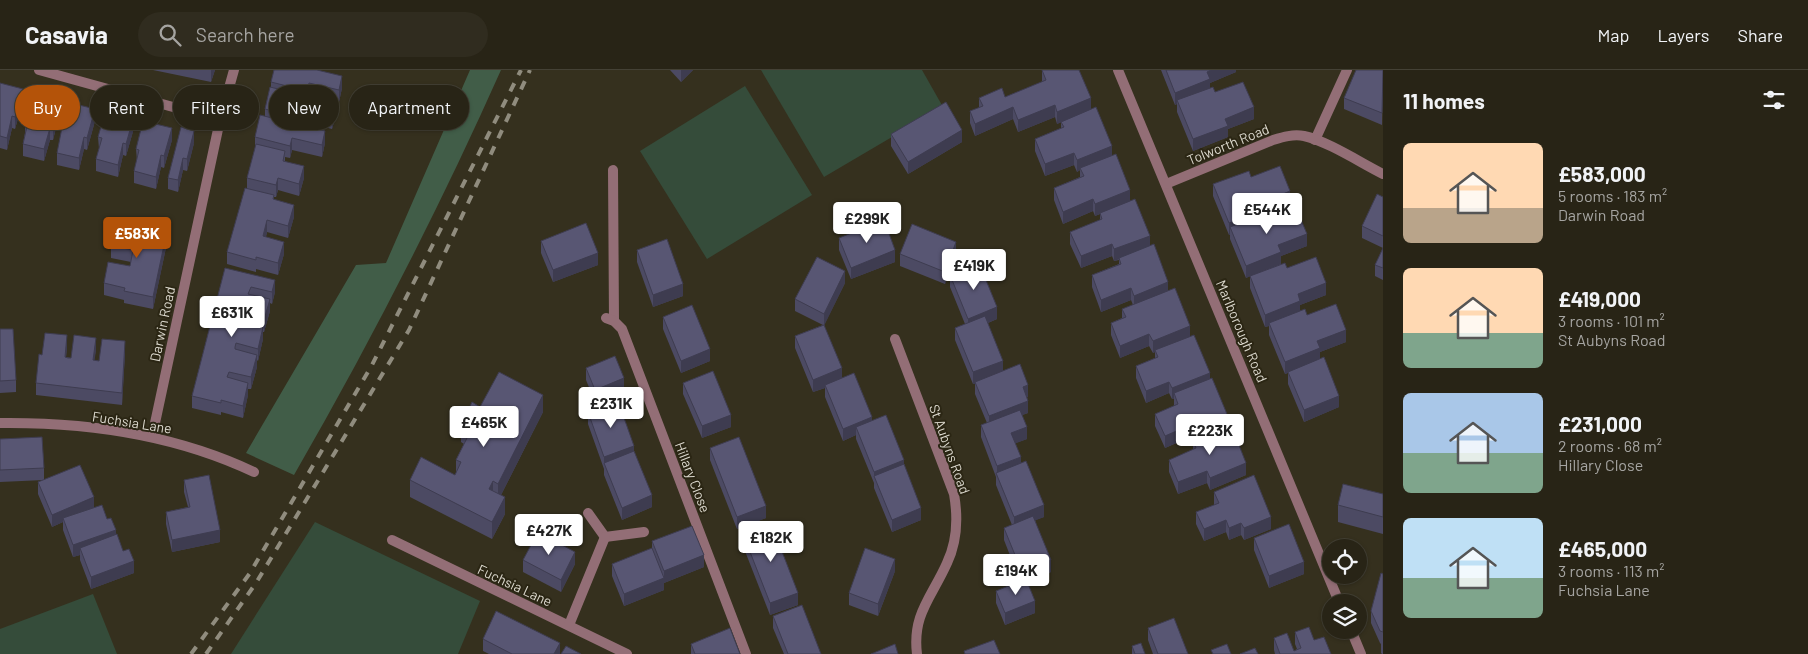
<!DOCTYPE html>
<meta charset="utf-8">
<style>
body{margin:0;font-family:Barlow,sans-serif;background:#302c1f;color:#f1f3f6;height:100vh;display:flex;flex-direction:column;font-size:19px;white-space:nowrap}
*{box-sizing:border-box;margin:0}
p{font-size:16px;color:#a5a4a1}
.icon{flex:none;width:28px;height:28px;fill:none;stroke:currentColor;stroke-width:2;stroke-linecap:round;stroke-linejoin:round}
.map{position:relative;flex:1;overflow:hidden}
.side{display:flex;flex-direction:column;background:#282416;width:425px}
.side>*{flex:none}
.top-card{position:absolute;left:15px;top:15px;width:475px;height:45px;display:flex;gap:10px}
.controls{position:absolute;left:1322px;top:469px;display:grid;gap:10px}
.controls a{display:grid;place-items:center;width:45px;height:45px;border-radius:50%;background:#282416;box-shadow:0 1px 4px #0004,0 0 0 1px #444135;font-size:25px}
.price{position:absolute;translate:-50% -42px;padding:0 11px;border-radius:5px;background:#fff;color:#222;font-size:16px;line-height:32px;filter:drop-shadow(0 1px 2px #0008)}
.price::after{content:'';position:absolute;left:50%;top:30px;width:15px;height:11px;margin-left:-8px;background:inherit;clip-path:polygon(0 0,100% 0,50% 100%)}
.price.on{background:#b45309;color:#fff}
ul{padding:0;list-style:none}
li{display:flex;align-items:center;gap:15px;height:125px;padding:0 20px}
li span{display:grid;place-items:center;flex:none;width:140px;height:100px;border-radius:8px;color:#555}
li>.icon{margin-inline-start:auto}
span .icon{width:60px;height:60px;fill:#fffc;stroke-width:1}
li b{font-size:21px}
h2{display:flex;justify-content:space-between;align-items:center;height:60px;padding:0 20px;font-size:21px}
.pill{padding:0 18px;border-radius:22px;background:#282416;box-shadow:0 1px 4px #0004,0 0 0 1px #444135;font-size:18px;line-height:45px}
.pill.on{background:#b45309;color:#fff}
header{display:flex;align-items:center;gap:30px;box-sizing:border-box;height:70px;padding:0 25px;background:#282416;border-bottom:1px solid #444135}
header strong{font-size:24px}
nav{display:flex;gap:28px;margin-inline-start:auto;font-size:18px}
.search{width:350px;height:45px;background:#302c1f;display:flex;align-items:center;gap:12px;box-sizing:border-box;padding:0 18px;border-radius:28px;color:#a5a4a1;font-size:19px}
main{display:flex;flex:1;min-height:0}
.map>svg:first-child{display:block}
.green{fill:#354c3a}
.forest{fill:#415d48}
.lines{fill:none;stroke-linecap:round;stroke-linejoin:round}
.lane{stroke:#936e76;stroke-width:10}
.street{stroke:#936e76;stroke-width:10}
.rail{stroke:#908c7e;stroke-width:4;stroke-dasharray:9 9;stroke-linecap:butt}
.wall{fill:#4c4a63}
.shaded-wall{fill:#3e3c50}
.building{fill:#585673;stroke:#3e3c50}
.labels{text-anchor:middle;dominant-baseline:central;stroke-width:4;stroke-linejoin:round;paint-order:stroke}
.street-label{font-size:14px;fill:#dcd9ce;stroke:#2b2614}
</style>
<header>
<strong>Casavia</strong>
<div class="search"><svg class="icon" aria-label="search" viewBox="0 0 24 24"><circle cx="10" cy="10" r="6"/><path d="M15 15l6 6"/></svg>Search here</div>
<nav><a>Map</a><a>Layers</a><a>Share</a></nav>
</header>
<main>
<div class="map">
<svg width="1383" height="584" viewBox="0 0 1383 584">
<rect width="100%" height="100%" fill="#35301e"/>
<!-- green -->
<g class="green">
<path d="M761,0H922L943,37L824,107Z"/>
<path d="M745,16L812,125L707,189L640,81Z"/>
<path d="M315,452L480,531L458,584H231Z"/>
<path d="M93,524L117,584H0V559Z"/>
</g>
<!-- forest -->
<path class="forest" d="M470,0H501C439,139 370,273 294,405L246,383L356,195L386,193Z"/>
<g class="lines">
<!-- lane -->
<path class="lane" d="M613,100L614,251"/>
<!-- street -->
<g class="street">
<path d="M39,0L220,50"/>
<path d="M1118,0L1339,532"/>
<path d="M1315,70L1347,0"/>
<path d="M1166,114L1273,70C1283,67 1293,64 1304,66C1327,71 1361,93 1383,104"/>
<path d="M606,248L614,251L622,259L746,584"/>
<path d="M895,269L954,424C958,447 957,472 947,493C932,527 912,544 917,584"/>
<path d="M0,353C86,352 176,365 254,402"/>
<path d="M152,367L220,50L234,0"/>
<path d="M588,443L605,467L644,462"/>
<path d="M392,470L627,584"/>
<path d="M569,555L605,467"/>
<path d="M1351,560L1361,584"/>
</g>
<!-- rail -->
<g class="rail">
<path d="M191,584L250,503L372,295L521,0"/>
<path d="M206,584L256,513L409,260L530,0"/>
</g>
</g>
<!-- wall -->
<g class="wall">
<path d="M153,0H215L211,12Z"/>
<path d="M274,0L342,18L339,32L309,25V26L336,45L332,59L302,51L301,56L325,73L322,87L292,80L290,88L285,87V91L304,108L299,126L278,120L276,127H274V129L294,147L288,168L267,162L266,167L284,184L278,205L256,199V202L227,194V182L247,118V108L255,80V67L265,47V39L271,17V12Z"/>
<path d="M670,0H693L681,12Z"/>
<path d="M1042,0L1091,39L1112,85L1130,131L1168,221L1210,309L1229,355L1246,405L1210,420L1207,413L1178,424L1169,402V390L1193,380V376H1191L1188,368L1165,378L1155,356V344L1174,336V329H1172L1169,323L1146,333L1136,308V296L1155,288V282L1153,283L1149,276L1120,288L1111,265V253L1122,248V239L1133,235L1131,230L1101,242L1092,217V205L1119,194V190L1114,191L1112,186L1081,198L1070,174V162L1100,150V144L1095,146L1093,141L1063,154L1054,130V118L1080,107V100L1077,102L1074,95L1045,106L1035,81V69L1061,58V52L1057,54L1055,47L1018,62L1013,49L975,66L970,53V41L979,38V28L1005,27L1042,12Z"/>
<path d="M1161,0H1236V2L1210,13V18L1215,22L1254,49L1228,59V67L1193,81L1177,42V34L1175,35Z"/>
<path d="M1383,0L1382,55L1344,39V28Z"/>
<path d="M0,13L23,31L15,59L12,58L7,80L0,78Z"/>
<path d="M60,42L53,70H50L44,91L23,86V74L25,63V51Z"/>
<path d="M95,51L87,80L84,79L79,100L57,95V83Z"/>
<path d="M134,58L126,86L123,85L118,107L96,101V89L99,79L98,67Z"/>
<path d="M891,64L962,72L908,104L891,76Z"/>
<path d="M172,70L164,98L161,97L156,119L134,113V101L137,91L136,79Z"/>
<path d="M194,73L187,101L183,100L178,122L168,119V108Z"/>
<path d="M1251,107L1290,133L1264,144L1268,149L1307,176L1281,186V194L1326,225L1300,235V241L1346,272L1320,282V289L1339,337L1304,352L1288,314V303L1285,304L1269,265V256L1265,257L1250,218V206L1246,208L1230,169V165H1229L1213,126V114Z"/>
<path d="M1383,127V210L1375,206V195L1383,178L1362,168V156Z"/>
<path d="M839,168L895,192L851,209L839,180Z"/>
<path d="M541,171L598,195L553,212L541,183Z"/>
<path d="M167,173L153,239L124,233V230L104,225V213L130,196L131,192L111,188V176Z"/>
<path d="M637,180L683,226L653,237L637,192Z"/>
<path d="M900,184H956L945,214L900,196Z"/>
<path d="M225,198L275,222L272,234L270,233V241L264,262H263V269L258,291L257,290V297L251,319H248V325L243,348L221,342V345L192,338V326Z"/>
<path d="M950,205L997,249L988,253L1003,301L1028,327H1027L1028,343L1022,345L1027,369L1015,373L1021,393L1044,447L1035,450L1051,502L1027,512L1035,543L1005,555L996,533V521L1020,511L1004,470V458L1012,455L996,415V407L981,367V355L987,353L975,324V314H973L955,270V258L965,254L950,217Z"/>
<path d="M845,213L824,255L842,308L904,394L921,450L892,462L874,418V413L856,369V365L843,371L825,327V318L813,322L795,278V266L823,255L795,241V229Z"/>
<path d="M663,247L710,291L681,303L663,259Z"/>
<path d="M0,259L16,310V322L0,323Z"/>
<path d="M67,277L66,287L71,288L96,280L94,290L99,291L125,283L122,335L36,325V313L42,285Z"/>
<path d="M586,298L624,320L595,332L586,310Z"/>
<path d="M683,313L731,357L702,368L683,324Z"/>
<path d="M480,337L543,342L501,425L505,444L492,469L410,427V410L455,405L456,403V390L464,374L461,372V355Z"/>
<path d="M588,342L652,437L622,450L604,405V399L588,354Z"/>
<path d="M0,369L44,398V410L94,438L107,449L116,465L123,481L134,503L91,519L80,490V485L73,487L63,460V452L52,457L38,424V412L44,410L0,412Z"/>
<path d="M710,378L766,448L737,459L710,390Z"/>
<path d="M184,410L220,472L172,482L166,454V442L188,437L184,422Z"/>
<path d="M1214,422L1271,459L1244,470L1241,465L1229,470L1226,462L1204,471L1196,454V442L1214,435Z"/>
<path d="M1383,424V464L1338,452V435Z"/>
<path d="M743,464L798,535L770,545L743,476Z"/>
<path d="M1254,468L1304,504L1269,518L1254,480Z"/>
<path d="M652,471L704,497L664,513V512V520L624,536L612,506V494L652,480Z"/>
<path d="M523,490L575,494L561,522L523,502Z"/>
<path d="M895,501L878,546L849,535V523Z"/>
<path d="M1383,504V584H1382L1381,583V574L1380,573L1371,553V541Z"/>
<path d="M773,546L821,584H784L773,558Z"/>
<path d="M1148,558L1188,584H1153L1148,570Z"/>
<path d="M1295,562L1314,570L1331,584H1275L1274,580V568L1294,581L1297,579L1295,574Z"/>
<path d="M483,569L560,584H489L483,581Z"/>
<path d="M691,574L740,584H691Z"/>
<path d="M1132,576L1145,584H1132Z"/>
</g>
<!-- shaded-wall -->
<g class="shaded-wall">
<path d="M211,0H215L211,12Z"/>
<path d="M681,0H693L681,12Z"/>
<path d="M1211,0H1236V2L1210,13V21L1177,30V34L1175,35V23L1207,2Z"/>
<path d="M342,6V18L339,32V20Z"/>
<path d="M309,13V25L307,33V21Z"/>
<path d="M23,19V31L15,59V47Z"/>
<path d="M1091,28V40L1057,54V42Z"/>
<path d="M60,30V42L53,70V58Z"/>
<path d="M336,33V45L332,59V47Z"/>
<path d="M1055,35V47L1018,62V50Z"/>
<path d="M1013,37V49L975,66V54Z"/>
<path d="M1254,37V49L1228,59V67L1193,81V69L1225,49Z"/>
<path d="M95,39V51L87,80V68Z"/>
<path d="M302,40V51L300,60V48Z"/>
<path d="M12,46V58L7,80V68Z"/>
<path d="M134,46V58L126,86V74Z"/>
<path d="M50,58V70L44,91V79Z"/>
<path d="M172,58V70L164,98V86Z"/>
<path d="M962,60V72L908,104V92Z"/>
<path d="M194,61V73L187,101V89Z"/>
<path d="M325,61V73L322,87V75Z"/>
<path d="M84,67V79L79,100V88Z"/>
<path d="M292,68V80L290,88V76Z"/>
<path d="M123,73V85L118,107V95Z"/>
<path d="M1112,76V88L1080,98V100L1077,102V90Z"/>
<path d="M1074,83V95L1045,106V94Z"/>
<path d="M161,85V97L156,119V107Z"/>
<path d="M183,88V100L178,122V110Z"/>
<path d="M304,96V108L299,126V114Z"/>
<path d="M278,108V120L276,127V115Z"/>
<path d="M1130,120V132L1095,146V134Z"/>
<path d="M1290,121V133L1264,144V152L1230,157V165H1229V153L1262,133Z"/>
<path d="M1093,129V141L1063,154V142Z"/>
<path d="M294,135V147L288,168V156Z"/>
<path d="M267,150V162L263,178V166Z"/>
<path d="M167,161V173L153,239V227Z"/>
<path d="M1307,164V176L1281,186V194L1246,208V196L1278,175Z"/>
<path d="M1150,166V178L1114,191V179Z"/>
<path d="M284,172V184L278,205V193Z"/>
<path d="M956,172V184L945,214V202Z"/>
<path d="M1112,174V186L1081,198V186Z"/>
<path d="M895,180V192L851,209V198Z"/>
<path d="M598,183V195L553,212V200Z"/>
<path d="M845,201V213L824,256V244Z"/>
<path d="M275,210V222L272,234V222Z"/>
<path d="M1168,212V224L1134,238V226Z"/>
<path d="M1326,213V225L1300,235V243L1269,253V256L1265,257V245L1298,224Z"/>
<path d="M683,214V226L653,237V225Z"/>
<path d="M1131,218V230L1101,242V230Z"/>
<path d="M270,229V241L264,262V250Z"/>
<path d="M997,237V249L968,261V249Z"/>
<path d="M1190,256V268L1155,280V282L1153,283V271Z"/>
<path d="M263,257V269L258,291V279Z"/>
<path d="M1346,260V272L1320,282V290L1285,304V292L1317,271Z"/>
<path d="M1149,264V276L1120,288V276Z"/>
<path d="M67,265V277L65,299V287Z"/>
<path d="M96,268V280L93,302V290Z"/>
<path d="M125,271V283L122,335V323Z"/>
<path d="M710,279V291L681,303V291Z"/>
<path d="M257,285V297L251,319V307Z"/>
<path d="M1003,291V303L975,312V314H973V302Z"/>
<path d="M842,298V310L825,315V318L813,322V310Z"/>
<path d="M1210,303V315L1174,323V329H1172V318Z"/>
<path d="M624,308V320L595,332V320Z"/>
<path d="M1169,312V323L1146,333V321Z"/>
<path d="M248,313V325L243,348V336Z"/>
<path d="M1028,315V327L1023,329V317Z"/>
<path d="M543,325V342L498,431V414Z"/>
<path d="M1339,326V337L1304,352V340Z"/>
<path d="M1028,331V343L989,358V346Z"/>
<path d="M731,345V357L702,368V356Z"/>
<path d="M872,347V359L856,357V365L843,371V359Z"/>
<path d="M1229,349V361L1193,370V376H1191V365Z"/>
<path d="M1188,356V368L1165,378V366Z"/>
<path d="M1027,357V369L1011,375V363Z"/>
<path d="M634,376V388L604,393V387Z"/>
<path d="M1021,387V399L997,404V396Z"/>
<path d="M904,390V401L874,406V413V402Z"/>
<path d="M1246,393V405L1210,420V408Z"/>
<path d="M1207,401V413L1178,424V412Z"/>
<path d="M493,411V428L489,419Z"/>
<path d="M652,425V437L622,450V438Z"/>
<path d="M94,427V439L63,448V452L52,457V445Z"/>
<path d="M505,427V444L492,469V452Z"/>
<path d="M1044,435V447L1014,459V447Z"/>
<path d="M766,436V448L737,459V447Z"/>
<path d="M921,438V450L892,462V450Z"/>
<path d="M1271,447V459L1244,470V458Z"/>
<path d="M1226,450V462L1204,471V459Z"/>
<path d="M1241,453V465L1229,470V458Z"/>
<path d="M116,460V472L80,478V485L73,487V475Z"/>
<path d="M220,460V472L172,482V470Z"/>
<path d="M575,482V494L561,522V510Z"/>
<path d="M704,485V497L664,513V501Z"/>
<path d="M895,489V501L878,546V534Z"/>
<path d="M1051,490V502L1022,514V502Z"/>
<path d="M134,491V503L91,519V507Z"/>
<path d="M1304,492V504L1269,518V506Z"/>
<path d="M664,508V520L624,536V524Z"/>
<path d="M798,523V535L770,545V533Z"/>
<path d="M1035,531V543L1005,555V543Z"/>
<path d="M560,573V584H554Z"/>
</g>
<!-- building -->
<g class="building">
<path d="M274,0H317L342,6L339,20L309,13L307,21L271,12Z"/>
<path d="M1042,0H1079L1091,28L1057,42L1055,35L1018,50L1013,37L975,54L970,41L983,36L979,28L1002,18L1005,27L1046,10Z"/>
<path d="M1166,0H1211L1207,2L1210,9L1175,23Z"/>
<path d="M1356,0H1383L1382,43L1344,28Z"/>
<path d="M1243,12L1254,37L1225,49L1228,56L1193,69L1177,30L1213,17L1215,22Z"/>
<path d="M0,13L23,19L15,47L12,46L7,68L0,66Z"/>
<path d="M270,17L336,33L332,47L302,40L300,48L265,39Z"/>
<path d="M32,23L60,30L53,58H50L44,79L23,74L28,52L25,51Z"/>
<path d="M67,32L95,39L87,68L84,67L79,88L57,83Z"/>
<path d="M946,32L962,60L908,92L891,64Z"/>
<path d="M1096,37L1112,76L1077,90L1074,83L1045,94L1035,69L1064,57L1061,52Z"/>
<path d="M106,39L134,46L126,74L123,73L118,95L96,89L102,68L98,67Z"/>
<path d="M260,45L325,61L322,75L292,68L290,76L255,67Z"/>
<path d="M143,51L172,58L164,86L161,85L156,107L134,101L139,80L136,79Z"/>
<path d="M181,57L194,61L187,89L183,88L178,110L168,108Z"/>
<path d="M256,74L285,81L283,91L304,96L299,114L278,108L276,115L247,108Z"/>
<path d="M1116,84L1130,120L1095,134L1093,129L1063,142L1054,118L1084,106L1080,98Z"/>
<path d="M1280,96L1290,121L1262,133L1264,140L1229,153L1213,114L1249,101L1251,107Z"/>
<path d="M245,118L274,125L273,129L294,135L288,156L267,150L263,166L284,172L278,193L256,187V190L227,182Z"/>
<path d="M1377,124L1383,127V166L1362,156Z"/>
<path d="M1135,129L1150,166L1114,179L1112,174L1081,186L1070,162L1102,149L1100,143Z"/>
<path d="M1296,138L1307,164L1278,175L1281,182L1246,196L1230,157L1266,144L1268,149Z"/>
<path d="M884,150L895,180L851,198L839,168Z"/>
<path d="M586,153L598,183L553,200L541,171Z"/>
<path d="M116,154L138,159V155L167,161L153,227L124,221L125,218L104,213L108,192L130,196L133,180L111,176Z"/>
<path d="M912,154L956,172L945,202L900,184Z"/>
<path d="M667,169L683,214L653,225L637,180Z"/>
<path d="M1154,174L1168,212L1134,226L1131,218L1101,230L1092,205L1121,194L1119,188Z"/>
<path d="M1383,178V198L1375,195Z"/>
<path d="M817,187L845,201L824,244L795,229Z"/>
<path d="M1316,187L1326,213L1298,224L1300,231L1265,245L1250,206L1285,193L1287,198Z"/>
<path d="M979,193L997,237L968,249L950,205Z"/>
<path d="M225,198L275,210L272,222L251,217L248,224L270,229L264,250L243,245L241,252L263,257L258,279L236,273L235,277V279L257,285L251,307L229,302L227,307L248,313L243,336L221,330V333L192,326Z"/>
<path d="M1175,218L1190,256L1153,271L1149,264L1120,276L1111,253L1126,247L1122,239Z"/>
<path d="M1336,234L1346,260L1317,271L1320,278L1285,292L1269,253L1305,239L1307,245Z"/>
<path d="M692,235L710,279L681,291L663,247Z"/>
<path d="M985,246L1003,291L973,302L955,258Z"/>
<path d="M824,255L842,298L813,310L795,266Z"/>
<path d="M0,259H13L16,310L0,311Z"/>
<path d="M45,263L67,265L65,287L68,288H71L74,265L96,268L93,290L99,291L102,269L125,271L122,323L36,313L39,284L42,285Z"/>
<path d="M1194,265L1210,303L1172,318L1169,312L1146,321L1136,296L1158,287L1155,280Z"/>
<path d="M615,286L624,308L595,320L586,298Z"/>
<path d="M1324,287L1339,326L1304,340L1288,302Z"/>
<path d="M1020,294L1028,315L1023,317L1028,331L989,346L975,312Z"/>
<path d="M713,301L731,345L702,356L683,313Z"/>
<path d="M499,302L543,325L498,414L493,411L489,419L505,427L492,452L410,410L421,387L455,405L461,392L456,390L471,360L461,355L472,332L480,337Z"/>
<path d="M854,303L872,347L843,359L825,315Z"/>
<path d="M1212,308L1229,349L1191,365L1188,356L1165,366L1155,344L1178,334L1174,323Z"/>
<path d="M618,331L634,376L604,387L588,342Z"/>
<path d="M1020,340L1027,357L1011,363L1021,387L997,396L981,355Z"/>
<path d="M886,345L904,390L874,402L856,357Z"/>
<path d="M1231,355L1246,393L1210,408L1207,401L1178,412L1169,390L1196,378L1193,370Z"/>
<path d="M42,367L44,398L0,400V369Z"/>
<path d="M739,367L766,436L737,447L710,378Z"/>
<path d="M634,381L652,425L622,438L604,393Z"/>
<path d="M1026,391L1044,435L1014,447L996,403Z"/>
<path d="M904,394L921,438L892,450L874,406Z"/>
<path d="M80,395L94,427L52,445L38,412Z"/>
<path d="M209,405L220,460L172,470L166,442L190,437L184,410Z"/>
<path d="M1254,405L1271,447L1244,458L1241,453L1229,458L1226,450L1204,459L1196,442L1219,433L1214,422Z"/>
<path d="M1343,414L1383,424V447L1338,435Z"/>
<path d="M102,435L107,449L111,448L116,460L73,475L63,448Z"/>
<path d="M1033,446L1051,490L1022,502L1004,458Z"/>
<path d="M771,453L798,523L770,533L743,464Z"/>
<path d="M1289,454L1304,492L1269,506L1254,468Z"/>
<path d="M692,456L704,485L664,501L652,471Z"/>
<path d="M538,462L575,482L561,510L523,490Z"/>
<path d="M117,464L123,481L129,479L134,491L91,507L80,478Z"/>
<path d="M652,478L664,508L624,524L612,494Z"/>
<path d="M865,478L895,489L878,534L849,523Z"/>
<path d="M1381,503L1383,504V562L1380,561L1371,541Z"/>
<path d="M1026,509L1035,531L1005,543L996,521Z"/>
<path d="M802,535L821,584H788L773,546Z"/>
<path d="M496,541L560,573L554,584H512L483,569Z"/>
<path d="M1174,548L1188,584H1158L1148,558Z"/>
<path d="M1309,557L1314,570L1324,567L1331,584H1280L1274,568L1287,563L1294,581L1301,578L1295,562Z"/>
<path d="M730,558L740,584H695L691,574Z"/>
<path d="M994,570L1000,584H965L964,581Z"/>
<path d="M1141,573L1145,584H1135L1132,576Z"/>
<path d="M895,574L898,584H871Z"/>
<path d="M1227,574L1231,584H1213L1211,580Z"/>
<path d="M566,576L581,584H561Z"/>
<path d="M1255,578L1258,584H1240Z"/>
</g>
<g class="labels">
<!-- street labels -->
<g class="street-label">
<text transform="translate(1228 74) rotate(-22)">Tolworth Road</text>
<text transform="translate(162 254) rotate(-78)">Darwin Road</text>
<text transform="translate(1242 261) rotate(67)">Marlborough Road</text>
<text transform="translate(132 352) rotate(9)">Fuchsia Lane</text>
<text transform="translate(950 379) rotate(70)">St Aubyns Road</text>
<text transform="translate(693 407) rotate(69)">Hillary Close</text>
<text transform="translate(515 515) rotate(25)">Fuchsia Lane</text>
</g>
</g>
</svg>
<div class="controls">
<a><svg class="icon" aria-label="locate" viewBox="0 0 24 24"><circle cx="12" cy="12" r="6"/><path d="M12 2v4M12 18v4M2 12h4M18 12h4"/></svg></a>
<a><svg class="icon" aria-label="layers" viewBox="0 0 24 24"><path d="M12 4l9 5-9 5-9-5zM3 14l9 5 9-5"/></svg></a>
</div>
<b class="price" style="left:1267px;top:165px">£544K</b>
<b class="price" style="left:867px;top:174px">£299K</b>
<b class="price on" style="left:137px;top:189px">£583K</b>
<b class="price" style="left:974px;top:221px">£419K</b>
<b class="price" style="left:232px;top:268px">£631K</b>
<b class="price" style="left:611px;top:359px">£231K</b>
<b class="price" style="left:484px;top:378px">£465K</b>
<b class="price" style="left:1210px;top:386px">£223K</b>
<b class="price" style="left:549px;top:486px">£427K</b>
<b class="price" style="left:771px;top:493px">£182K</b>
<b class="price" style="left:1016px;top:526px">£194K</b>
<div class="top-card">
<a class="pill on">Buy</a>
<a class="pill">Rent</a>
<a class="pill">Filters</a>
<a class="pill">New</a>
<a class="pill">Apartment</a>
</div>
</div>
<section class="side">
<h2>11 homes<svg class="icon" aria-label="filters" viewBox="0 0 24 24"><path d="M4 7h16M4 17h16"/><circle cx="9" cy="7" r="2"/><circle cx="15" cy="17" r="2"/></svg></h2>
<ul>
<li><span style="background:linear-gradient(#ffd9b3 65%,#b9a48a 0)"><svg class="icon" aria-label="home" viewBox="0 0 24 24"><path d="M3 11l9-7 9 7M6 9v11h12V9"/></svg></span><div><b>£583,000</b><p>5 rooms · 183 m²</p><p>Darwin Road</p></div></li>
<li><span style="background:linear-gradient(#ffd9b3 65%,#7fa58c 0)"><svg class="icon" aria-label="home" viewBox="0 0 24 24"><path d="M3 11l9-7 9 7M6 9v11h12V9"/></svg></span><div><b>£419,000</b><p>3 rooms · 101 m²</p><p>St Aubyns Road</p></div></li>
<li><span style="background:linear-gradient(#a9c7e8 60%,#7fa58c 0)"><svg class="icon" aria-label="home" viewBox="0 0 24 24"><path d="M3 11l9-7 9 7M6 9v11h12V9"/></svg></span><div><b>£231,000</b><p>2 rooms · 68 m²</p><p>Hillary Close</p></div></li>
<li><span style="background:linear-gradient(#bfe0f5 60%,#7fa58c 0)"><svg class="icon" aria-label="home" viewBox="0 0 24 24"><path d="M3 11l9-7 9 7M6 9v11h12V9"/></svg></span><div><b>£465,000</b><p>3 rooms · 113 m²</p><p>Fuchsia Lane</p></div></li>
</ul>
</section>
</main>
